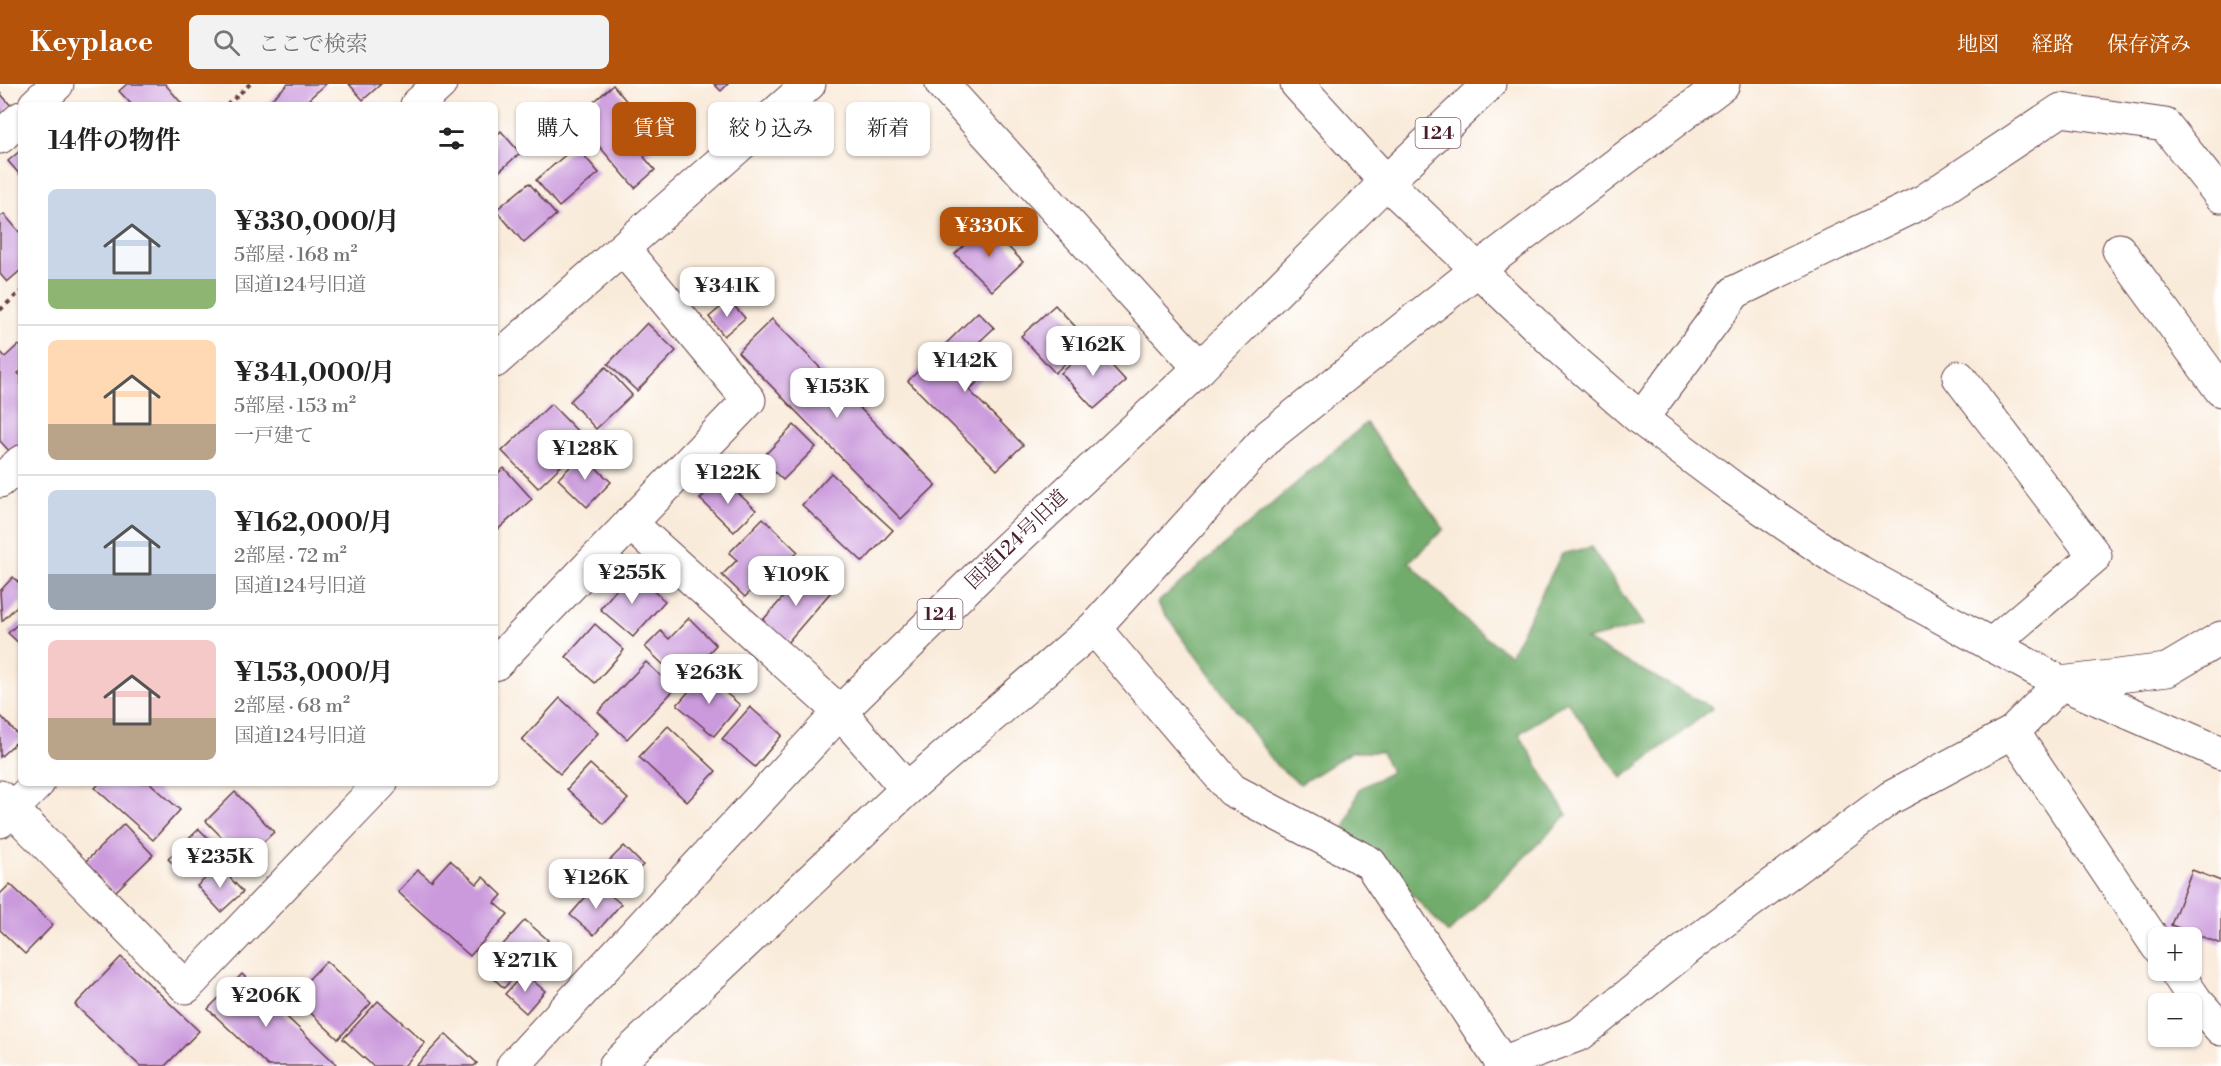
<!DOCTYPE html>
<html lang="ja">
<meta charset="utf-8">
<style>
body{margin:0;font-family:"Libre Bodoni","Noto Serif JP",serif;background:#f2f2f2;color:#222;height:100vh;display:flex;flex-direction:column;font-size:22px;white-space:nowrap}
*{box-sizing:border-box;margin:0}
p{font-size:20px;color:#767676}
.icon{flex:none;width:33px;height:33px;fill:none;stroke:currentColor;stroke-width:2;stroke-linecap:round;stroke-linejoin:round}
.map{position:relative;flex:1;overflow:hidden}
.sheet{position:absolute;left:18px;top:18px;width:480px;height:684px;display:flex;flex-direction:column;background:#fff;border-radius:9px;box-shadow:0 2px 4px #0004}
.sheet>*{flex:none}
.hud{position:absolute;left:516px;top:18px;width:570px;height:54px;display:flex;gap:12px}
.fabs{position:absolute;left:2148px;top:843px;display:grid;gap:12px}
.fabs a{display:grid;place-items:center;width:54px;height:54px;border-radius:9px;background:#fff;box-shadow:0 2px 4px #0004;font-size:30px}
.price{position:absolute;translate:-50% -51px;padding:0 14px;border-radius:12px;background:#fff;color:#222;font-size:20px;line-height:39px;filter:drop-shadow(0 2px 3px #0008)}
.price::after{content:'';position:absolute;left:50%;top:36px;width:18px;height:14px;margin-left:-9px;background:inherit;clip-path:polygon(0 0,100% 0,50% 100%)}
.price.selected{background:#b45309;color:#fff}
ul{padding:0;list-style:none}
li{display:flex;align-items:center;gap:18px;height:150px;padding:0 30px}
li+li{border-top:2px solid #e0e0e0}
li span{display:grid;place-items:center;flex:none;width:168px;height:120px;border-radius:9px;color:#555}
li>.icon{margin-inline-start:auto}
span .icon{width:72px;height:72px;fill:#fffc;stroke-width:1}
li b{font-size:26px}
h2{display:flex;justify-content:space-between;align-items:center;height:72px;padding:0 30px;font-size:26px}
.chip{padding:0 21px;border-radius:9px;background:#fff;box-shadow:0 2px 4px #0004;font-size:21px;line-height:54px}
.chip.selected{background:#b45309;color:#fff}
header{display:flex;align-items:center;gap:36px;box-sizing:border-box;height:84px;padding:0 30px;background:#b45309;color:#fff}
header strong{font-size:28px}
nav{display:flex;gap:33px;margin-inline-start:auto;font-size:21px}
.search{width:420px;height:54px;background:#f2f2f2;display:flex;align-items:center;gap:15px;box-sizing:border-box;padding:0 21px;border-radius:9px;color:#767676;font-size:22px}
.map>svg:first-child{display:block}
.forest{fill:#71ac6c;stroke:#5e664c;stroke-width:1.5}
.building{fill:#cb9adc}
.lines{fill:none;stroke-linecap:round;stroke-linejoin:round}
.minor-casing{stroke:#643e45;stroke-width:35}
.highway-casing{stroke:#643e45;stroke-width:35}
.path{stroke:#643e45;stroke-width:4;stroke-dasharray:4.5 4.5;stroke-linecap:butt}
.minor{stroke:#fff;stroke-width:33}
.highway{stroke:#fff;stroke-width:33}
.labels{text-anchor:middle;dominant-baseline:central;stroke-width:5;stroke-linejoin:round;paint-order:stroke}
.shield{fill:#fff;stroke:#80626b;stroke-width:1.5}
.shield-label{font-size:18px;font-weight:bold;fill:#4a1f2b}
.street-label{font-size:20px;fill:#4a1f2b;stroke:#fff}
</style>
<header>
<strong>Keyplace</strong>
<div class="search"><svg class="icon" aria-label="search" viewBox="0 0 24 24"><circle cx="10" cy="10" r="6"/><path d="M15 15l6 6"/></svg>ここで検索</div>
<nav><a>地図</a><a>経路</a><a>保存済み</a></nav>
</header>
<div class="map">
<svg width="2221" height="982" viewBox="0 0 2221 982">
<rect width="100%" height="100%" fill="#fff"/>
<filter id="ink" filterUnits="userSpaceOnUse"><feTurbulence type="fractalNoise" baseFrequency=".0167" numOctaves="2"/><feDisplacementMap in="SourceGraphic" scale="12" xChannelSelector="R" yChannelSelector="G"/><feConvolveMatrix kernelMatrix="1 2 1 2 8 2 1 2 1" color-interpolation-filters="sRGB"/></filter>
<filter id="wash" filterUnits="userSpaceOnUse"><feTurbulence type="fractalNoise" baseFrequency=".008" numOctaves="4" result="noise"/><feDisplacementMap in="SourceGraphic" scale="24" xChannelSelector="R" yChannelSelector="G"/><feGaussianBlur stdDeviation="1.35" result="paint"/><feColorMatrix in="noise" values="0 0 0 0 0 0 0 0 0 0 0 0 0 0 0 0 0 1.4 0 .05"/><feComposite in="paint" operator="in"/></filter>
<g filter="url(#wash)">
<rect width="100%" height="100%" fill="#f9ebda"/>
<!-- forest -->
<path class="forest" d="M1366,339L1444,445L1409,478L1473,544L1510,571L1562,470L1591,463L1643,541L1586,556L1713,624L1622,694L1567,617L1519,650L1567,731L1448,849L1380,776L1342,751L1359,705L1391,688L1382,668H1351L1300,700L1276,681L1157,519Z"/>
<g id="blocks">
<!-- building -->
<g class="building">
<path d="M127,0H165L183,21H132L119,7Z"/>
<path d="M288,0H326L310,14L317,21H265Z"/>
<path d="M349,0H381L363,16Z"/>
<path d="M714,0H728L721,7Z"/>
<path d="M613,1L661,59L644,73L655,86L635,104L575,34Z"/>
<path d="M0,9L11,22L0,32Z"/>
<path d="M501,47L520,69L495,91V53Z"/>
<path d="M576,62L599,89L559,123L536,96Z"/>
<path d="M21,66V92L8,77Z"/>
<path d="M529,99L556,131L524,159L496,126Z"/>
<path d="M4,130L21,150V186L7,198L0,190V133Z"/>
<path d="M986,140L1023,178L992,207L955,170Z"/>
<path d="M729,216L745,234L724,252L709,233Z"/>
<path d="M1055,221L1089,257L1055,289L1021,252Z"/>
<path d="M978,228L994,244L979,258L986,264L968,281L982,294L969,306L1023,361L997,386L908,297Z"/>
<path d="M772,235L936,401L901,435L738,268Z"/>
<path d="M647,239L676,267L637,307L608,280Z"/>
<path d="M18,261L21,263V287L18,289L21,292V360L11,369L0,357V267L5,273Z"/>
<path d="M1093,261L1126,297L1094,325L1061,289Z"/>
<path d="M606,283L632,311L596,345L570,317Z"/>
<path d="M551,320L587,357L538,404L502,367Z"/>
<path d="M794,341L816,363L783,396L761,375Z"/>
<path d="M582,371L611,398L587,423L558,395Z"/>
<path d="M504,384L532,415L495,448V392Z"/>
<path d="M831,389L893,446L863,478L802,421Z"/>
<path d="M721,393L756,426L734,448L700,415Z"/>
<path d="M763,434L798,468L779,486L775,482L745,513L722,491L737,476L729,469Z"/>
<path d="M631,488L665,517L633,553L600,525Z"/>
<path d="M806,488L830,509L787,559L762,537Z"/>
<path d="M13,493L21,501V518L2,537L0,507Z"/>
<path d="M689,534L716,561L681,598L645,563L661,547L669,555Z"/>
<path d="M21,537V561L8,549Z"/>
<path d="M595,540L624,566L595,599L566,573Z"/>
<path d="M646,578L675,605L627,655L598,628Z"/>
<path d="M704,590L740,621L714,652L677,621Z"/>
<path d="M560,614L598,649L560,690L522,656Z"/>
<path d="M750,623L782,651L755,683L722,655Z"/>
<path d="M0,631L21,654L0,673Z"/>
<path d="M668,642L716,687L687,718L639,673Z"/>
<path d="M590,680L628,715L604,740L567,705Z"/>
<path d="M100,699H150L180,726L153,756L95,704Z"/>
<path d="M235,708L274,748L244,776L206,737Z"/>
<path d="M124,740L153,771L115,808L85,778Z"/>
<path d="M199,745L214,760L184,790L168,775Z"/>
<path d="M624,762L643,781L624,800L605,781Z"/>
<path d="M450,776L477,800L483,793L502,811L495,819L508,830L470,872L398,808L418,786L431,797Z"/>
<path d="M219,782L243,808L221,828L197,802Z"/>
<path d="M2192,786L2221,797V860L2171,841Z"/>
<path d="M10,800L53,841L25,870L0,846V810Z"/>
<path d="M597,800L621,820L594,851L570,831Z"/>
<path d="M525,836L548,856L504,904L482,884Z"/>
<path d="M121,873L199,947L165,982H140L75,921Z"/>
<path d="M326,877L371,919L338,955L293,912Z"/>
<path d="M524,889L545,907L526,929L505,910Z"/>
<path d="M242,890L336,980L334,982H268L208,925Z"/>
<path d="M378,917L425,959L404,982H373L343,955Z"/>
<path d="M446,950L477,979L474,982H416Z"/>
</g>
</g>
</g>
<g filter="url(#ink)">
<use href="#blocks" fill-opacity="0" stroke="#643e45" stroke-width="1.5"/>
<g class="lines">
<!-- minor casing -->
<g class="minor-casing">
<g id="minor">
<path d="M942,0L1200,284"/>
<path d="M1297,0L1386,98L1566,270L1641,335L1733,404L1838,476L2061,599L2221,669"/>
<path d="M35,21L57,0"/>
<path d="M417,21L440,0"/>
<path d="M0,53L21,34"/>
<path d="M2119,166L2221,306"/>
<path d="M495,277L809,0"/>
<path d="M1959,293L2095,472L1991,561"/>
<path d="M1641,335L1735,208L1924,117L2061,26L2165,41L2221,112"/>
<path d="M0,397L21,378"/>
<path d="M630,439L840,628L907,705"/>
<path d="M1094,544L1232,706L1370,779L1502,979"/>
<path d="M495,580L749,316L624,166"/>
<path d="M2013,648L2158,863"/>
<path d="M0,713L186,903L381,699"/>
<path d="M0,737L38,699"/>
<path d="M2175,886L2196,917L2221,945"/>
<path d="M615,982L907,705L1094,544L1269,352L1477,186L1723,0"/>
<path d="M1501,982L1502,979L1580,950L1698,856L1890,714L2013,648L2061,599L2167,586L2221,554"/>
</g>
</g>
<!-- highway casing -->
<g class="highway-casing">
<path id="highway" d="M513,982L840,628L999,472L1200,284L1386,98L1489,0"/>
</g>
<!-- path -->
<g class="path">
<path d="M227,21L250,0"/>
<path d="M0,226L21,207"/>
</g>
<!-- minor -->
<use href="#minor" class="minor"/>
<!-- highway -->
<use href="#highway" class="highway"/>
</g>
</g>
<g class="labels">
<!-- shield labels -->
<g class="shield">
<rect x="1415.5" y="34" width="45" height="30" rx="4.5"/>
<rect x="917.5" y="515" width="45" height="30" rx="4.5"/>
</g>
<g class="shield-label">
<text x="1438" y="49">124</text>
<text x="940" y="530">124</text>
</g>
<!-- street labels -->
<g class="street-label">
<text transform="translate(1017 456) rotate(-44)">国道124号旧道</text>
</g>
</g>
</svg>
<div class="fabs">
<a>+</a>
<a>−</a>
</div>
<b class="price selected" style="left:989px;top:174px">¥330K</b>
<b class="price" style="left:727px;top:234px">¥341K</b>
<b class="price" style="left:1093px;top:293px">¥162K</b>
<b class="price" style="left:965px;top:309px">¥142K</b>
<b class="price" style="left:837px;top:335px">¥153K</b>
<b class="price" style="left:585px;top:397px">¥128K</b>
<b class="price" style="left:728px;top:421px">¥122K</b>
<b class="price" style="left:632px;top:521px">¥255K</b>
<b class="price" style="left:796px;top:523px">¥109K</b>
<b class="price" style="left:709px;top:621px">¥263K</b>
<b class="price" style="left:220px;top:805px">¥235K</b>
<b class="price" style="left:596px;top:826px">¥126K</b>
<b class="price" style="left:525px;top:909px">¥271K</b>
<b class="price" style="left:266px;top:944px">¥206K</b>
<div class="hud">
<a class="chip">購入</a>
<a class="chip selected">賃貸</a>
<a class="chip">絞り込み</a>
<a class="chip">新着</a>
</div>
<section class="sheet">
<h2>14件の物件<svg class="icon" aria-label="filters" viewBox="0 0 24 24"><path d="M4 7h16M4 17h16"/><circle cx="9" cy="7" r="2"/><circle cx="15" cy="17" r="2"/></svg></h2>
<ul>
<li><span style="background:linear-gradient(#c9d6e8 75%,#8fb573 0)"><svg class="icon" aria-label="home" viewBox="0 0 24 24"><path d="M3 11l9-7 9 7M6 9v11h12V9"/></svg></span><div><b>¥330,000/月</b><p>5部屋 · 168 m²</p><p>国道124号旧道</p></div></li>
<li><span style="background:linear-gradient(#ffd9b3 70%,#b9a48a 0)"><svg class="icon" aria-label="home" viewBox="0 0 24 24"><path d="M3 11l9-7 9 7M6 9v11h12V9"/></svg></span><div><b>¥341,000/月</b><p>5部屋 · 153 m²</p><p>一戸建て</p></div></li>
<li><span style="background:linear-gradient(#c9d6e8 70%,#9aa5b1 0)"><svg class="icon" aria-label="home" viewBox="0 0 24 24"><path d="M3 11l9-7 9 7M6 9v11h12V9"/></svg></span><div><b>¥162,000/月</b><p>2部屋 · 72 m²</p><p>国道124号旧道</p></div></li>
<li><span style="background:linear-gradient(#f6c9c9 65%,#b9a48a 0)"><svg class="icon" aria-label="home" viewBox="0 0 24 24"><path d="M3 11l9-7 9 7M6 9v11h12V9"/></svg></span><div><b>¥153,000/月</b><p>2部屋 · 68 m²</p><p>国道124号旧道</p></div></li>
</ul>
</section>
</div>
